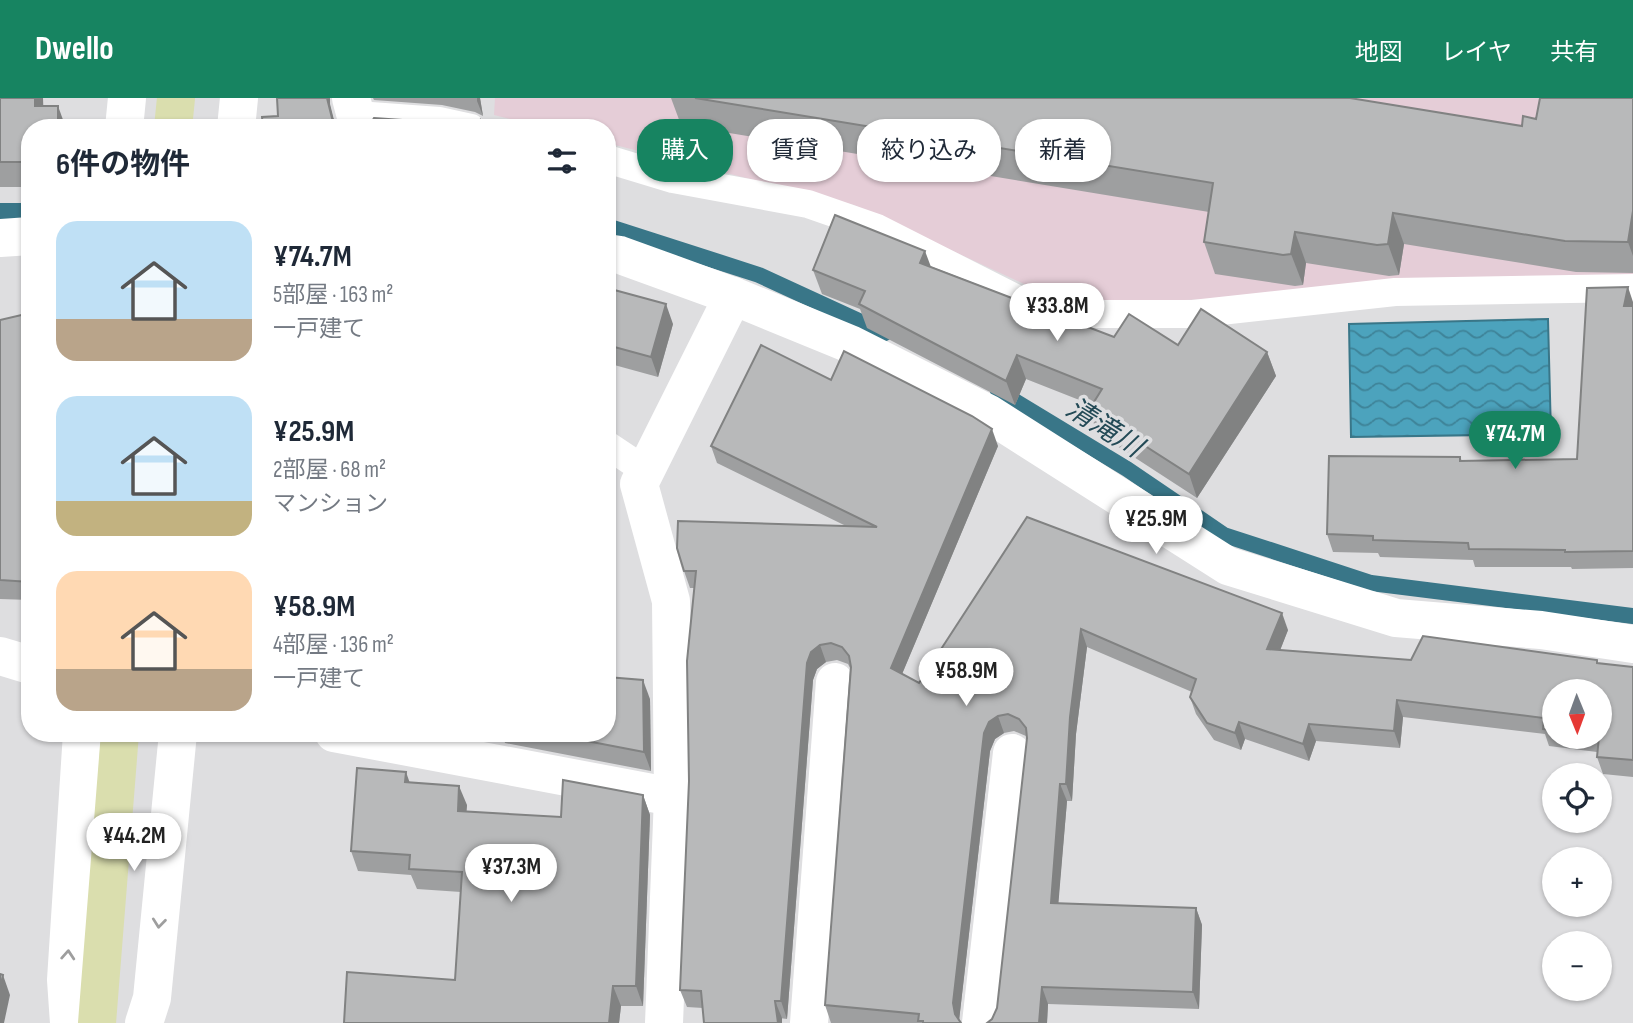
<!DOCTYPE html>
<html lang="ja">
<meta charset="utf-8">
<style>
body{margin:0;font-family:"Sofia Sans Condensed","Noto Sans JP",sans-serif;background:#f2f2f3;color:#1f2937;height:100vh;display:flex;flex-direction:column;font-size:26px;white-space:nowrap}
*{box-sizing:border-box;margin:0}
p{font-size:23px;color:#747a83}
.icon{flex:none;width:38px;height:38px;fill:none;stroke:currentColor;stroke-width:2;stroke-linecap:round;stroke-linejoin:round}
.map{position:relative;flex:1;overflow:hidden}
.side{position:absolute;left:21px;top:21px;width:595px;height:623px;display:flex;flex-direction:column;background:#fff;border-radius:28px;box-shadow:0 2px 5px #0004}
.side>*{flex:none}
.guide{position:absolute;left:637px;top:21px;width:665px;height:63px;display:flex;gap:14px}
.needle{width:46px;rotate:179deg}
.buttons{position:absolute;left:1542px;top:581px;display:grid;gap:14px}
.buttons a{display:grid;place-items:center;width:70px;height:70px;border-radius:50%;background:#fff;box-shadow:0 2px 5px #0004;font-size:35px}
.price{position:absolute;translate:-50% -60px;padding:0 16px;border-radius:24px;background:#fff;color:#222;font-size:23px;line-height:46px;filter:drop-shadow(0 2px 4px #0008)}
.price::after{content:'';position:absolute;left:50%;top:42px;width:21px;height:16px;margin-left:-10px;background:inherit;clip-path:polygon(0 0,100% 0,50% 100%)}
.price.current{background:#178461;color:#fff}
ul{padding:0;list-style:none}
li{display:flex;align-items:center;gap:21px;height:175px;padding:0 35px}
li span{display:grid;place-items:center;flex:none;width:196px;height:140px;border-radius:21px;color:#555}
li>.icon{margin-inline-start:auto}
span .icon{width:84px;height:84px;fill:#fffc;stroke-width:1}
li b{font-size:30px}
h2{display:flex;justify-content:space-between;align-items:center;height:84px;padding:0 35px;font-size:30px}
.tag{padding:0 24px;border-radius:28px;background:#fff;box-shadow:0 2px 5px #0004;font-size:24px;line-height:63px}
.tag.current{background:#178461;color:#fff}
header{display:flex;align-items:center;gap:42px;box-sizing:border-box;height:98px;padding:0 35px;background:#178461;color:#fff}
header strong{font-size:33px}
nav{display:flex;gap:38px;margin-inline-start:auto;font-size:24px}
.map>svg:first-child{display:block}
.education{fill:#e5cdd7}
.water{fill:url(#water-waves);stroke:#397688;stroke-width:2}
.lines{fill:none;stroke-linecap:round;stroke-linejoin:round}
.stream{stroke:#397688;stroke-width:16}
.service{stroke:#fff;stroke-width:28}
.minor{stroke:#fff;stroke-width:38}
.primary{stroke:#dadeae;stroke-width:38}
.wall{fill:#9e9fa0;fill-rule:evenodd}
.shaded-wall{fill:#818282}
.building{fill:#b8b9ba;stroke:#818282;stroke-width:2}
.oneway{stroke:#9e9e9e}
.labels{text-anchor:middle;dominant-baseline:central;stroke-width:7;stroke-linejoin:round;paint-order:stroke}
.water-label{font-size:28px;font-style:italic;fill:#234a56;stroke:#dedee0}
</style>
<header>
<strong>Dwello</strong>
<nav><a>地図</a><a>レイヤ</a><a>共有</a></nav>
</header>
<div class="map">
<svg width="1633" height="925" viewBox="0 0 1633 925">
<defs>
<pattern id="water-waves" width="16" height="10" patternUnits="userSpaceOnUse" patternTransform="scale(1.75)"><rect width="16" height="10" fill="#4ca3bd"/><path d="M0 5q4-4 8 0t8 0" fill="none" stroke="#3e8398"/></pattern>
</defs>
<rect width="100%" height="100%" fill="#dedee0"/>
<!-- education -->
<path class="education" d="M495,0H1633V187L1067,206L854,107L607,45V30H546L494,17Z"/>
<!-- water -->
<path class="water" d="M1548,221L1551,336L1351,339L1349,226Z"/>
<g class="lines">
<!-- stream -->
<g class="stream">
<path d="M0,113H30"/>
<path d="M607,128L759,177L885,235"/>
<path d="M998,293L1127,371L1224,437L1371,485L1633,518"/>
</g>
<!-- service -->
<g class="service">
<path d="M357,17L439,23L471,30"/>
<path d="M607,61L673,81L808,106L877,130L1025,205L1090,216H1193L1395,194L1633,190"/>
<path d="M607,347L646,373"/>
</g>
<!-- minor -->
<g class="minor">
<path d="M351,0L359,30"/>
<path d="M124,30L127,0"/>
<path d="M236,30L239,0"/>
<path d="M0,140L30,138"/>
<path d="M607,155L620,157L733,198L850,246L989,316L1228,468L1396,520L1541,532L1633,546"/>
<path d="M0,558L30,567"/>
<path d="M334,635L673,699"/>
<path d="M69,925L66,882L82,635"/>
<path d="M144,925L152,900L178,635"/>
<path d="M664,925L673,699L671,503L639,386L733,198"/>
<path d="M809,925L835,584"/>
<path d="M981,925L1012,655"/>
</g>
<!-- primary -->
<g class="primary">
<path d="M173,30L176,0"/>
<path d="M97,925L120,635"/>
</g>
</g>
<!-- wall -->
<g class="wall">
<path d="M0,0H43V8L30,30V89H0Z"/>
<path d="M373,0H480L483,18L475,14L442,7L374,2Z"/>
<path d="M671,0H1350L1522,28L1536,21L1633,0V175L1576,174L1404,146L1399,177L1389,178L1306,165L1303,187L1295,188L1215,176L1204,144L1209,114L681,27Z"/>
<path d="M930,168L1114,239L1178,247L1267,254L1276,278L1197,400L1097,335L1089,312L1092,307L1026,281L1015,307L867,230L860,211L822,196L813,172Z"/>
<path d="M607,190L673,226L658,279L607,265Z"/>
<path d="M1633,204V470L1572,471L1571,469H1475L1473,462L1380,459L1378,455L1333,454L1327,436L1460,359L1462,363L1577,361Z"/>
<path d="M30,215V502L0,501V222Z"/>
<path d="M831,282L998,348L902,576L919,585L1027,419L1288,532L1280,552L1411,562L1598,565L1633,569V679L1603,676L1597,659V654L1549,648L1545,636L1403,619L1400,650L1316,643L1309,663L1245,641L1241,652L1214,642L1196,616L1190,599L1192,594L1087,549L1076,636L1072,703H1067L1058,805L1196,810L1202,827L1199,911L1048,906L1047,925H987L992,921L997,910L1027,641L1026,638L1014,633L1004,635L995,641L990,653L959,922L961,925H831L825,907L850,570L848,566L837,562L826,564L817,571L813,582L787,921L703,910L687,909L680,892L689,683L694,490H690L684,473L846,428L717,365L711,348ZM1554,593L1600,639H1554Z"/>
<path d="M650,601L651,673L505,645L502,635H607Z"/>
<path d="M410,684L467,707L466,714L561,719L643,697L650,717L643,908H621L619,925H344L455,882L461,794L417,791L411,777L358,773L351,753Z"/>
</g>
<!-- shaded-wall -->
<g class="shaded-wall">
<path d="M35,0H43L44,30L35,8Z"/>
<path d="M327,0H330V6L336,30L332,20Z"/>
<path d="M477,0H480L483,18L477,3Z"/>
<path d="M58,8L66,30H58Z"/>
<path d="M1633,113V158L1628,144Z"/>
<path d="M1393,115L1404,146L1399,177L1388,146Z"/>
<path d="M1295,134L1306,165L1303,187L1291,156Z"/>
<path d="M925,153L934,177L920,165Z"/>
<path d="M1628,189L1633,204V213L1624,208Z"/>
<path d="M666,206L673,226L658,279L651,259Z"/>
<path d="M1267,254L1276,278L1197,400L1189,376Z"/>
<path d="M1017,257L1026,281L1015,307L1006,283Z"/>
<path d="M992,331L998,348L897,588L891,570Z"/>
<path d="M609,367L613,377L607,387V370Z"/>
<path d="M1282,515L1288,532L1274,568L1267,551Z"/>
<path d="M1081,531L1087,549L1076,636L1072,703L1066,686L1070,619Z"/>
<path d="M820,547L826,564L817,571L813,582L787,921L781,903L807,565L811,554Z"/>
<path d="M643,582L650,601L651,673L644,654Z"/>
<path d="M1397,602L1403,619L1400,650L1394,633Z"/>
<path d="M998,618L1004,635L995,641L990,653L959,923L955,916L953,905L984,635L989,624Z"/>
<path d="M1239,624L1245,641L1241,652L1235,635Z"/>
<path d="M1309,626L1316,643L1309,663L1303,646Z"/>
<path d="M406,674L413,694L405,684Z"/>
<path d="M1060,686L1067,703L1057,822L1051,805Z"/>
<path d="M459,688L467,707L465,733L458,713Z"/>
<path d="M643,697L650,717L643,908L636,888Z"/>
<path d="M1196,810L1202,827L1199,911L1193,894Z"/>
<path d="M3,877L10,897L4,925H0V890Z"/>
<path d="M613,888L621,908L619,925H609Z"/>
<path d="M1042,889L1048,906L1047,925H1039Z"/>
<path d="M775,903L782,920V925H778Z"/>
</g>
<!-- building -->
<g class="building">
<path d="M0,0H35V8H58V30H30V64H0Z"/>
<path d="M277,0H327L332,20L338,30H263L262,19L278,18Z"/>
<path d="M695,0H1350L1522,28L1523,18L1536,21L1540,0H1633V113L1628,144L1565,143L1393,115L1388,146L1377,147L1295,134L1291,156L1283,157L1204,144L1213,85Z"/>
<path d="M374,20L431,24L458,30H368Z"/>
<path d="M480,22L481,30H471Z"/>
<path d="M835,117L925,153L920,165L1114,239L1129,216L1178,247L1201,211L1267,254L1189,376L1089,312L1102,291L1017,257L1006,283L859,206L865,193L813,172Z"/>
<path d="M1628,189L1624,208H1633V453L1565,454V452L1469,451L1468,445L1373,442V438L1327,436L1329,358L1460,359V363L1577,361L1587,190Z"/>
<path d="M607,190L666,206L651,259L607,247Z"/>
<path d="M30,215V484L0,482V222Z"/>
<path d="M761,247L831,282L844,253L972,318L992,331L891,570L919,585L1027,419L1282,515L1267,551L1411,562L1423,538L1597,562V565L1633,569V662L1597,659L1599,639H1600V593H1554V632L1543,631L1544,620L1397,602L1394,633L1309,626L1303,646L1239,624L1235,635L1207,625L1190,599L1196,581L1081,531L1070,619L1066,686H1060L1051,805L1196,810L1193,894L1042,889L1039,925H987L992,921L997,910L1027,640L1026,630L1019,621L1008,616L998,618L989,624L984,635L953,905L955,916L961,925H923V923H918L919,916L825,907L851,569L849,558L842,549L831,545L820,547L811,554L807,565L781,903H775L778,925H704L701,893L680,892L689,683L687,563L696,473H684L677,450L678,423L877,429L711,348Z"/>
<path d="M607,579L643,582L644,654L545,635H607Z"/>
<path d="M357,670L406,674L405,684L459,688L458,713L561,719L563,682L643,697L636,888H613L609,925H344L347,874L455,882L462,774L409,771L410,757L351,753Z"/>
<path d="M0,876L3,877L0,890Z"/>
</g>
<!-- one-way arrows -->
<defs><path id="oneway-chevron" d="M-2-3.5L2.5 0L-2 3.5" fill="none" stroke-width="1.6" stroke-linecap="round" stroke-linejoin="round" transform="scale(1.75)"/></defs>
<g class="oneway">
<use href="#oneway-chevron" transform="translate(159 825) rotate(96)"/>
<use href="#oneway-chevron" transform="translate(68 857) rotate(-86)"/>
</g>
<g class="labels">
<!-- water labels -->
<g class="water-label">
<text transform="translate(1104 330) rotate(32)">清滝川</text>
</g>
</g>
</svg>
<div class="buttons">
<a><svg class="needle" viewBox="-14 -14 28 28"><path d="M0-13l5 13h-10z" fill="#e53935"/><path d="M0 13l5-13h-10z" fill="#747a83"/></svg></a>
<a><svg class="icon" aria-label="locate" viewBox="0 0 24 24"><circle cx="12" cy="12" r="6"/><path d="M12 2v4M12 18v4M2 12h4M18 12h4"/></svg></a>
<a>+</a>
<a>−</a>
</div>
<b class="price" style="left:1057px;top:245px">¥33.8M</b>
<b class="price current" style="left:1515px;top:373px">¥74.7M</b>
<b class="price" style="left:1156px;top:458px">¥25.9M</b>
<b class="price" style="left:966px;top:610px">¥58.9M</b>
<b class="price" style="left:134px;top:775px">¥44.2M</b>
<b class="price" style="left:511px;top:806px">¥37.3M</b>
<div class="guide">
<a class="tag current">購入</a>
<a class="tag">賃貸</a>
<a class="tag">絞り込み</a>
<a class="tag">新着</a>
</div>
<section class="side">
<h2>6件の物件<svg class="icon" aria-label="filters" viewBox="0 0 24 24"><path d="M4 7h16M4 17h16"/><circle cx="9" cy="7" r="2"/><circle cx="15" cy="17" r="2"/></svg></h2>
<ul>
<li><span style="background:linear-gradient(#bfe0f5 70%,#b9a48a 0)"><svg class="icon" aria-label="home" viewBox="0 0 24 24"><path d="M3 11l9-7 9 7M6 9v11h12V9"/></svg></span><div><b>¥74.7M</b><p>5部屋 · 163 m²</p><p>一戸建て</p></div></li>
<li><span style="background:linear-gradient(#bfe0f5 75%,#c2b280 0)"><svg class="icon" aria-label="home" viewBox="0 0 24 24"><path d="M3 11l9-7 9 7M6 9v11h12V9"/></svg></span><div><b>¥25.9M</b><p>2部屋 · 68 m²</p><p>マンション</p></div></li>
<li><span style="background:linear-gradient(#ffd9b3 70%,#b9a48a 0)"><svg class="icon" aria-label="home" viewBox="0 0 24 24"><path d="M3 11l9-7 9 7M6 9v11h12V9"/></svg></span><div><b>¥58.9M</b><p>4部屋 · 136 m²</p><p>一戸建て</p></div></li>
</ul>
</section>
</div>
